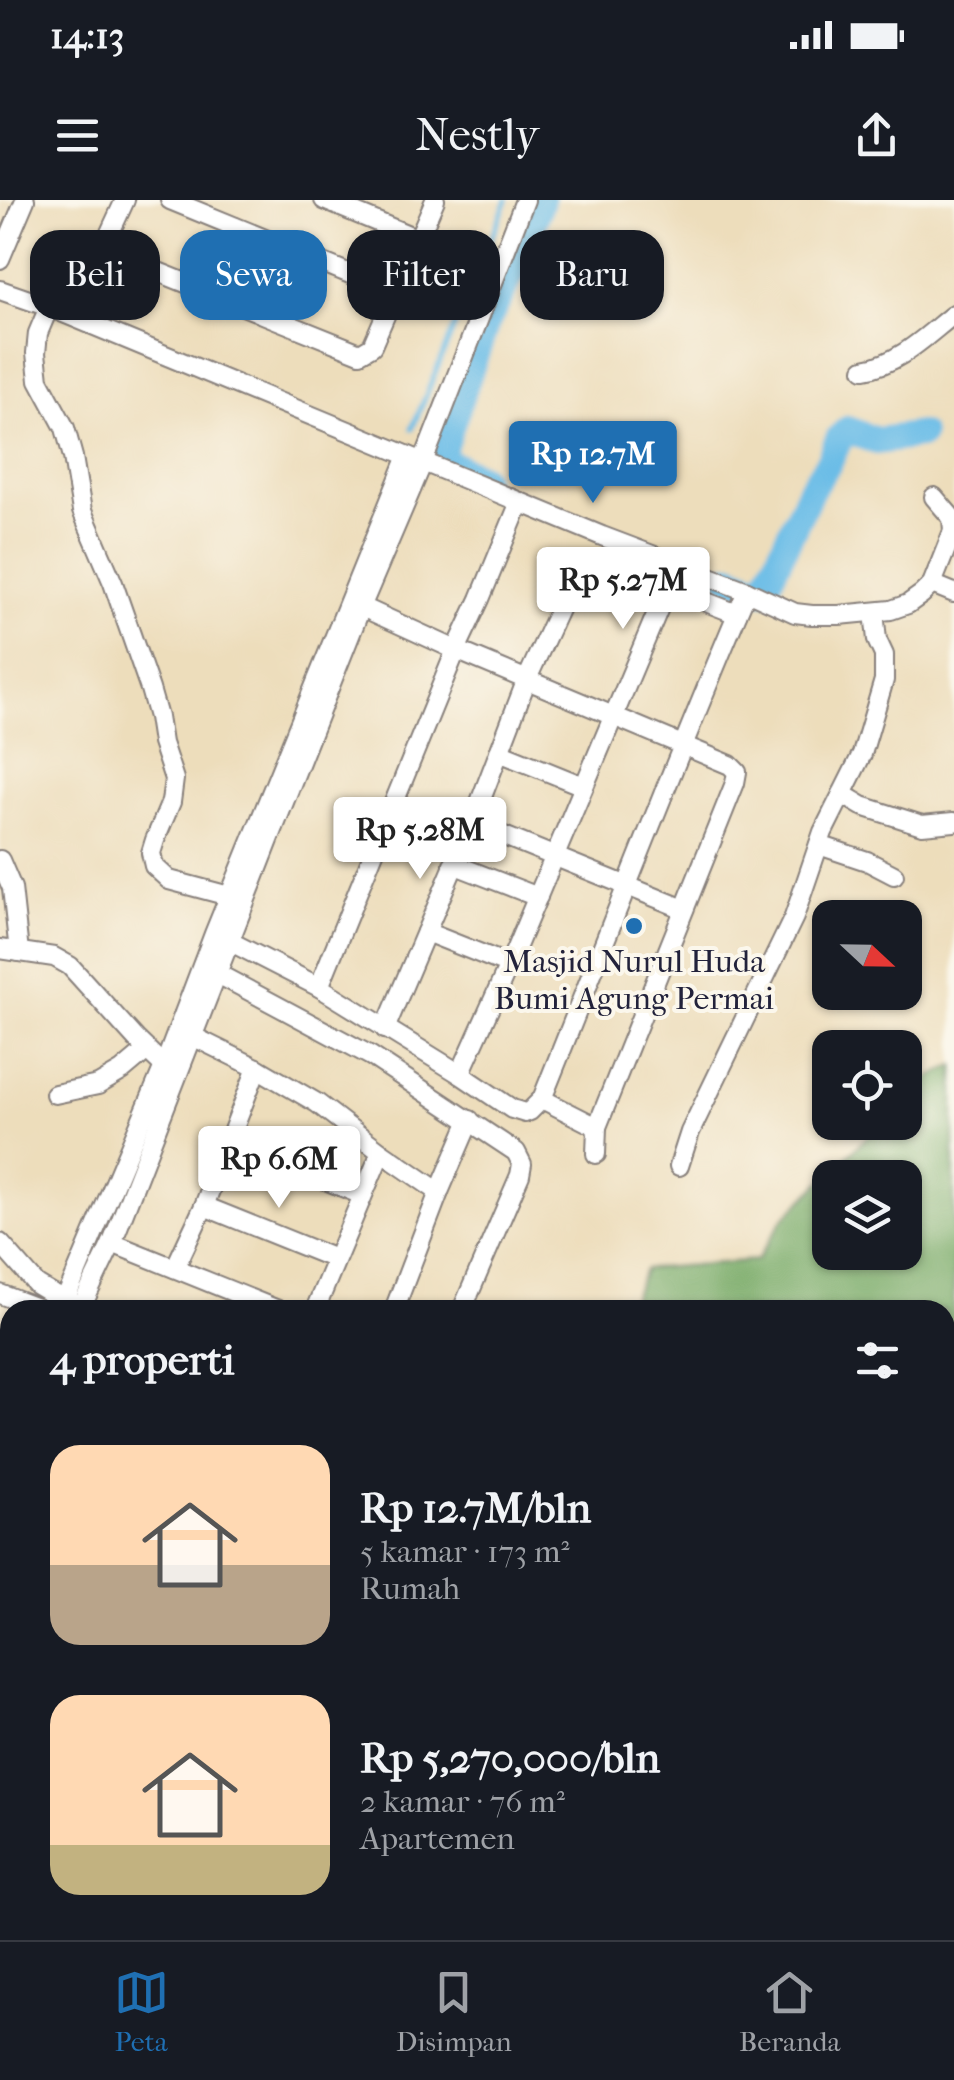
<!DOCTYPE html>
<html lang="id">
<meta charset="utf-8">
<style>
body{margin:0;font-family:"IM FELL French Canon",serif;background:#242831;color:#f1f3f6;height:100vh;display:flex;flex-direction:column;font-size:38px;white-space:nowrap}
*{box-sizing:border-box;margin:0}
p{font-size:32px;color:#9ea1a6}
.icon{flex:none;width:55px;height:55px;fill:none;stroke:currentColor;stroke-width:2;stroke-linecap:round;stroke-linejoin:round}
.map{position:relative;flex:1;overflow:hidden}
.details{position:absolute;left:0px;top:1100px;width:955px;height:640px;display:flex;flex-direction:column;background:#171b24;border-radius:30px 30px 0 0;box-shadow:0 2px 8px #0004}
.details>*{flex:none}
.top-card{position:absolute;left:30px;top:30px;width:895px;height:90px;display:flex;gap:20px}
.needle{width:65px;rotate:112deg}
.buttons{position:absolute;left:812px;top:700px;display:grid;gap:20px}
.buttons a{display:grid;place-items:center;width:110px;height:110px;border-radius:20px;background:#171b24;box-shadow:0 2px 8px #0004;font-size:50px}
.price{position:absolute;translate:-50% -85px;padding:0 22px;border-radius:10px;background:#fff;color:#222;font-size:32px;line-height:65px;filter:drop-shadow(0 2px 5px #0008)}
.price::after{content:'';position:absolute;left:50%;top:60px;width:30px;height:22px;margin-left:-15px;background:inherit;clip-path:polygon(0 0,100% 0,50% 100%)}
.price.active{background:#1f6fb2;color:#fff}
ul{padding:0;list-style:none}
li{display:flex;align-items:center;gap:30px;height:250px;padding:0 50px}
li span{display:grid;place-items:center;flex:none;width:280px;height:200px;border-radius:30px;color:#555}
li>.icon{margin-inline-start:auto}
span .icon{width:120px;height:120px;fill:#fffc;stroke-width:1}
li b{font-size:42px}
h2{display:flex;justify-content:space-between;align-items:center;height:120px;padding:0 50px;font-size:42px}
.pill{padding:0 35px;border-radius:30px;background:#171b24;box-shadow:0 2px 8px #0004;font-size:35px;line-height:90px}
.pill.active{background:#1f6fb2;color:#fff}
.status{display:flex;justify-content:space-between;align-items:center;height:70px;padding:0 50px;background:#171b24;direction:ltr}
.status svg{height:28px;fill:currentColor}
header{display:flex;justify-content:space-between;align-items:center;height:130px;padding:0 50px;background:#171b24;font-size:45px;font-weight:600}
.tabs{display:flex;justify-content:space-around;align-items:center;height:140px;border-top:2px solid #363941;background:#171b24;font-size:28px;color:#9ea1a6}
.tabs a{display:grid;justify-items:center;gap:5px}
.tabs .active{color:#1f6fb2}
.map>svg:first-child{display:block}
.forest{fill:#76a965;stroke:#4c6650;stroke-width:2.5;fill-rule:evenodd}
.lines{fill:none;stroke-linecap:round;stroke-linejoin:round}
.stream{stroke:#6cbde7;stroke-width:5}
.river{stroke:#6cbde7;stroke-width:28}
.minor-casing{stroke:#88807b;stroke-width:22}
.minor{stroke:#fff;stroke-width:18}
.poi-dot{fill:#1f6fb2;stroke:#fbf7ec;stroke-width:4}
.labels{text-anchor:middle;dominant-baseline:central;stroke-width:8;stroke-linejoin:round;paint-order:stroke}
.poi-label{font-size:32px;fill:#22223b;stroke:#fbf7ec}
</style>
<div class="status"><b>14:13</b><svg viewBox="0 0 49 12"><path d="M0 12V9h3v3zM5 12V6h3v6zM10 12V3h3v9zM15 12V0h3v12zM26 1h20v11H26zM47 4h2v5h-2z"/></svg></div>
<header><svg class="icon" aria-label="menu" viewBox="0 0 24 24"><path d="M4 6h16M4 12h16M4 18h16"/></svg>Nestly<svg class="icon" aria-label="share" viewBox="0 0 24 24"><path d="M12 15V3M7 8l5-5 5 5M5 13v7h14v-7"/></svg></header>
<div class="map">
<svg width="954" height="1740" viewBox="0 0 954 1740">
<rect width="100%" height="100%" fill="#fbf7ec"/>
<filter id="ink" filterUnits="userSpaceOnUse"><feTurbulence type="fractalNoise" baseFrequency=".01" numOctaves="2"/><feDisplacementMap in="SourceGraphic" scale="20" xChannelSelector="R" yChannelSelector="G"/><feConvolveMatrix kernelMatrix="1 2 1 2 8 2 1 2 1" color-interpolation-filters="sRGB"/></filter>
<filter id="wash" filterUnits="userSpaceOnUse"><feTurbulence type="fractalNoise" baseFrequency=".0048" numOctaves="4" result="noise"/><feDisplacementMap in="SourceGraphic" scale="40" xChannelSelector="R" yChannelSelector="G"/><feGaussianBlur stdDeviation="2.25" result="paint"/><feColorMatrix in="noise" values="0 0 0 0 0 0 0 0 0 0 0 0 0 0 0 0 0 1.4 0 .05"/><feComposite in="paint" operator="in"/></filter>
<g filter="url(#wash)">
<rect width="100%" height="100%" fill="#edddbb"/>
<!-- forest -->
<path class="forest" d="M954,865V1740H534L545,1730H945V1110H627L645,1069L757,1060L782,1020L881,923L905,922V899L922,882ZM830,978H905V1052H830Z"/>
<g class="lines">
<!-- stream -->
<path class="stream" d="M412,229L507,0"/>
<!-- river -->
<g class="river">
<path d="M481,278L439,259L486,123L523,51L541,0"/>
<path d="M730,377L764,390L811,289L829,262L840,237L848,230L877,241L920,235"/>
</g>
</g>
</g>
<g filter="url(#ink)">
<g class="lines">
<!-- minor casing -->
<g class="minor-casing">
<g id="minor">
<path d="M125,0L107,39L108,48L116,55L360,153L372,146L435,0"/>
<path d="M170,0L394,92"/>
<path d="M324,0L418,39"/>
<path d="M0,59L25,0"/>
<path d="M203,89L235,27"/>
<path d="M0,90L49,107L602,336L747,391L795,413L812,415H839L891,410L908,404L922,394L932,384L953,331L952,318L934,297"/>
<path d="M49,107L38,133L36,153L39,180L65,228L73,257L82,311L113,383L150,489L158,517L162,543L174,579L171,602L155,640L151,653L154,666L169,680L229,696"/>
<path d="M262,114L291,50"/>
<path d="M864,169C899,164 927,135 954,114"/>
<path d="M932,384L954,393"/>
<path d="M668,387L737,414"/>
<path d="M362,407L456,450L730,565L737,572L735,583L597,927L596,954"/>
<path d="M499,552L583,586"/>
<path d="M842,594L862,606L922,625L954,622"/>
<path d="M472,623L684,709"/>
<path d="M819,645L867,661L894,675"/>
<path d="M0,660L12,688L19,752"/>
<path d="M453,664L538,697"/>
<path d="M426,732L509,765"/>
<path d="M229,741L319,787L460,874L512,909L525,913L530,911L542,899C610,730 675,559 747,391"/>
<path d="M0,749L54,757L70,766L136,839L164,866"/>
<path d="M216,773L371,856L516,952L522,964L520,975L462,1110"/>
<path d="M319,787L456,450L480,399L520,302"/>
<path d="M385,829L472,623L527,479L568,390"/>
<path d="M182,831L257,868L317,903L381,952L439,992"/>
<path d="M460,874L509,765L677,365"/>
<path d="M55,894L98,885L122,871L147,850"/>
<path d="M542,899L597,927"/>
<path d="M229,941L362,995"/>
<path d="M679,966L690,932L794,717L823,632L862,554L884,480V455L877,440L874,412"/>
<path d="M204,1006L335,1059"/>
<path d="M0,1043L37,1085L52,1094L76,1104"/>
<path d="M112,1043L278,1110"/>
<path d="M175,1068L204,1006L257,868"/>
<path d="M0,1094L42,1110"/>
<path d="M61,1110L164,866L214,734L408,256"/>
<path d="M80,1110L112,1043L271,635L362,405L423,262L525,0"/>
<path d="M315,1110L381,952"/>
<path d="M394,1110L439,992L470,920"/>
<path d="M0,1239L10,1219"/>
<path d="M0,1282L10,1263"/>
<path d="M0,1419L10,1403"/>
<path d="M0,1467L10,1471"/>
<path d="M0,1527L10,1542"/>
<path d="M0,1656L10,1671"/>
<path d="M70,1730L84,1740"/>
<path d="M358,1730L367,1740"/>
<path d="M11,1740L17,1730"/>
<path d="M168,1740L173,1730"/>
</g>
</g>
<!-- minor -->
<use href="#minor" class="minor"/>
</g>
</g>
<!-- markers -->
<circle class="poi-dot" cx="634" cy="726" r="10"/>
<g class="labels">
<!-- poi labels -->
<g class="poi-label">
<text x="634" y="761">Masjid Nurul Huda<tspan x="634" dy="37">Bumi Agung Permai</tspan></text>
</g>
</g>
</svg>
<div class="buttons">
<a><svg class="needle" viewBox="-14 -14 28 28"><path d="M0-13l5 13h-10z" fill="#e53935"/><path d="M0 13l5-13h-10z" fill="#9ea1a6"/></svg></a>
<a><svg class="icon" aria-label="locate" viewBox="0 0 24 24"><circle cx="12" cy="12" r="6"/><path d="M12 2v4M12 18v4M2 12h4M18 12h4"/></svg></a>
<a><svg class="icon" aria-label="layers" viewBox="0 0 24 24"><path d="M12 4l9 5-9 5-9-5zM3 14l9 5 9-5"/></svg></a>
</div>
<b class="price active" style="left:593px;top:306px">Rp 12.7M</b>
<b class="price" style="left:623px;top:432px">Rp 5.27M</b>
<b class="price" style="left:420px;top:682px">Rp 5.28M</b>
<b class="price" style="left:279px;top:1011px">Rp 6.6M</b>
<div class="top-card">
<a class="pill">Beli</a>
<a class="pill active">Sewa</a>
<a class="pill">Filter</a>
<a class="pill">Baru</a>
</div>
<section class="details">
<h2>4 properti<svg class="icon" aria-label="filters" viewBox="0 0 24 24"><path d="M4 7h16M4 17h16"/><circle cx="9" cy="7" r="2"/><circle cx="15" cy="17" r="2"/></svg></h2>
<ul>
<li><span style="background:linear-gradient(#ffd9b3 60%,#b9a48a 0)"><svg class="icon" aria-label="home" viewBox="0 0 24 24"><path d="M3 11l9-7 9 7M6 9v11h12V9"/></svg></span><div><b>Rp 12.7M/bln</b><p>5 kamar · 173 m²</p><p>Rumah</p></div></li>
<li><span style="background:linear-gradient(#ffd9b3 75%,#c2b280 0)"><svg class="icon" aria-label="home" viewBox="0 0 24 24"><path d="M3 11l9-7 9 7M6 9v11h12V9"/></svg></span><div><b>Rp 5,270,000/bln</b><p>2 kamar · 76 m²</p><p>Apartemen</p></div></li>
</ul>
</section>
</div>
<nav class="tabs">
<a class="active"><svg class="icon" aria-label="map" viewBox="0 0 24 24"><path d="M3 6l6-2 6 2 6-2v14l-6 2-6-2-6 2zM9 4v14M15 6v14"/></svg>Peta</a>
<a><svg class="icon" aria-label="saved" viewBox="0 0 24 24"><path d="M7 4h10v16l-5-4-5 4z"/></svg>Disimpan</a>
<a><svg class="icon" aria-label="home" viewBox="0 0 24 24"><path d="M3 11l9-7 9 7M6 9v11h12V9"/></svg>Beranda</a>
</nav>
